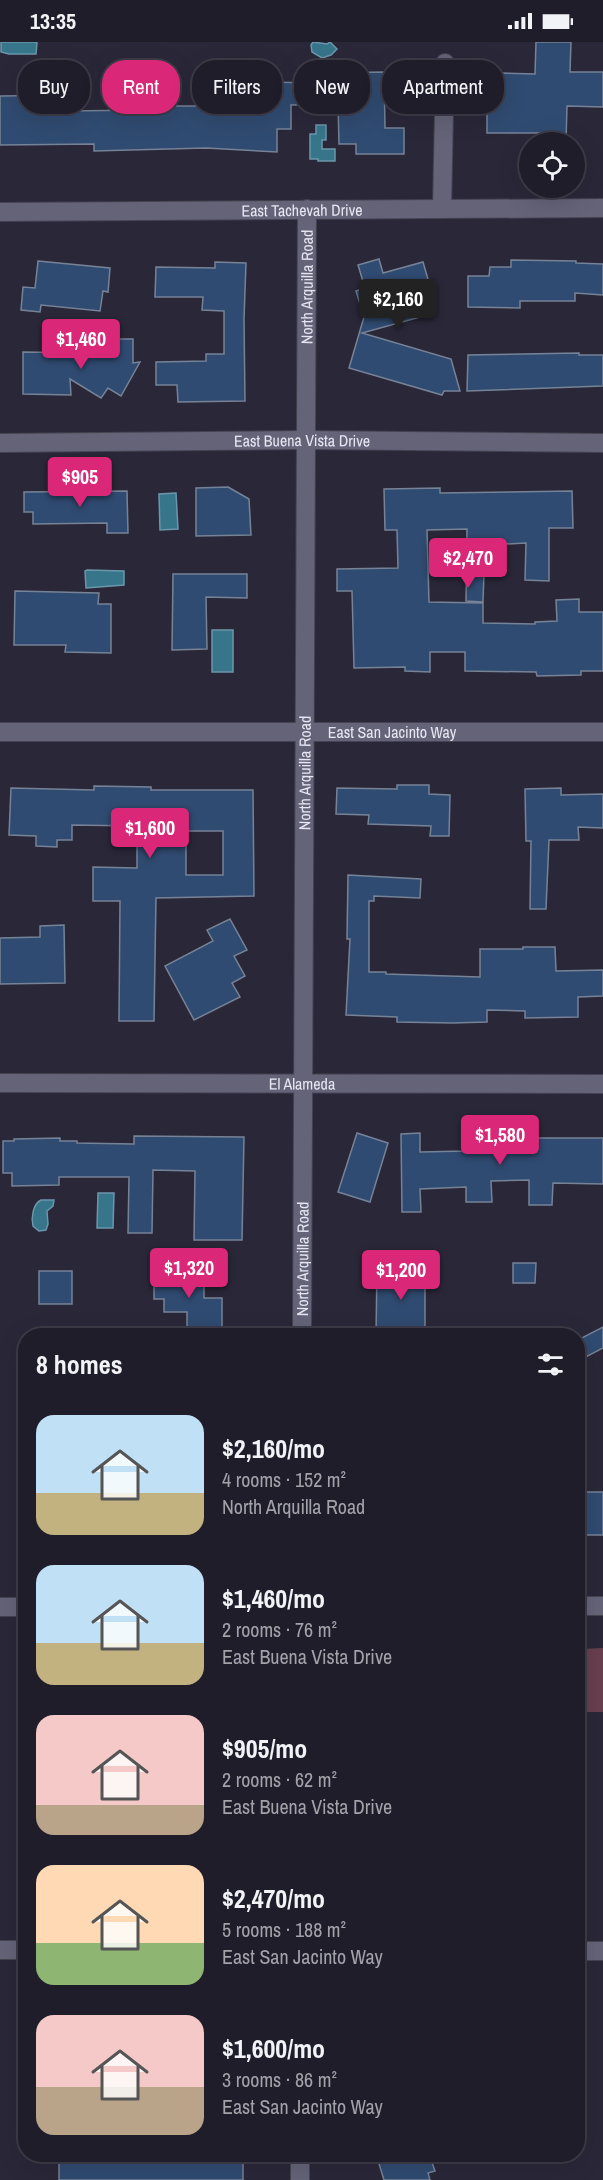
<!DOCTYPE html>
<meta charset="utf-8">
<style>
body{margin:0;font-family:"Archivo Narrow",sans-serif;background:#2d2a37;color:#f1f3f6;height:100vh;display:flex;flex-direction:column;font-size:22px;white-space:nowrap}
*{box-sizing:border-box;margin:0}
p{font-size:20px;color:#a2a2a9}
.icon{flex:none;width:33px;height:33px;fill:none;stroke:currentColor;stroke-width:2;stroke-linecap:round;stroke-linejoin:round}
.map{position:relative;flex:1;overflow:hidden}
.details{position:absolute;left:18px;top:1286px;width:567px;height:834px;display:flex;flex-direction:column;background:#201d2b;border-radius:24px;box-shadow:0 6px 24px #0002,0 0 0 2px #3d3b47}
.details>*{flex:none}
.guide{position:absolute;left:18px;top:18px;width:567px;height:54px;display:flex;gap:12px}
.fabs{position:absolute;left:519px;top:90px;display:grid;gap:12px}
.fabs a{display:grid;place-items:center;width:66px;height:66px;border-radius:50%;background:#201d2b;box-shadow:0 6px 24px #0002,0 0 0 2px #3d3b47;font-size:30px}
.price{position:absolute;translate:-50% -51px;padding:0 14px;border-radius:6px;background:#db2777;color:#fff;font-size:20px;line-height:39px;filter:drop-shadow(0 2px 3px #0008)}
.price::after{content:'';position:absolute;left:50%;top:36px;width:18px;height:14px;margin-left:-9px;background:inherit;clip-path:polygon(0 0,100% 0,50% 100%)}
.price.on{background:#222;color:#fff}
ul{padding:0;list-style:none}
li{display:flex;align-items:center;gap:18px;height:150px;padding:0 18px}
li span{display:grid;place-items:center;flex:none;width:168px;height:120px;border-radius:18px;color:#555}
li>.icon{margin-inline-start:auto}
span .icon{width:72px;height:72px;fill:#fffc;stroke-width:1}
li b{font-size:26px}
h2{display:flex;justify-content:space-between;align-items:center;height:72px;padding:0 18px;font-size:26px}
.tag{padding:0 21px;border-radius:24px;background:#201d2b;box-shadow:0 6px 24px #0002,0 0 0 2px #3d3b47;font-size:21px;line-height:54px}
.tag.on{background:#db2777;color:#fff}
.status{display:flex;justify-content:space-between;align-items:center;height:42px;padding:0 30px;background:#201d2b;direction:ltr}
.status svg{height:16px;fill:currentColor}
.map>svg:first-child{display:block}
.green{fill:#683f4e}
.water{fill:#37758b;stroke:#6c97aa;stroke-width:1.5}
.building{fill:#304b71;stroke:#768396;stroke-width:1.5;fill-rule:evenodd}
.lines{fill:none;stroke-linecap:round;stroke-linejoin:round}
.minor-casing{stroke:#454352;stroke-width:20}
.minor{stroke:#656378;stroke-width:18}
.labels{text-anchor:middle;dominant-baseline:central;stroke-width:4.5;stroke-linejoin:round;paint-order:stroke}
.street-label{font-size:16px;fill:#e6e5f1;stroke:#201e2f}
</style>
<div class="status"><b>13:35</b><svg viewBox="0 0 49 12"><path d="M0 12V9h3v3zM5 12V6h3v6zM10 12V3h3v9zM15 12V0h3v12zM26 1h20v11H26zM47 4h2v5h-2z"/></svg></div>
<div class="map">
<svg width="603" height="2138" viewBox="0 0 603 2138">
<rect width="100%" height="100%" fill="#2a2739"/>
<!-- green -->
<path class="green" d="M603,1606V1670H582V1607Z"/>
<!-- water -->
<g class="water">
<path d="M1,0H37L36,12H9L1,10Z"/>
<path d="M313,0L327,2L330,0L337,7L331,13L322,16L312,10L311,3Z"/>
<path d="M316,83H326V98H322V107H335V119H318V117H310V92H316Z"/>
<path d="M176,451L178,487L160,488L159,452Z"/>
<path d="M87,528L124,529V543L86,546L85,529Z"/>
<rect x="212" y="588" width="21" height="42"/>
<path d="M98,1151H114L113,1186H97Z"/>
<path d="M41,1158H54L53,1164L47,1169L48,1182L46,1188L39,1189L33,1184C31,1175 33,1162 41,1158Z"/>
</g>
<!-- building -->
<g class="building">
<path d="M536,0H571L570,30H603V65L567,64L566,100H539V91H487V56H501L502,31L535,32Z"/>
<path d="M384,30L385,86H404V112H356V102H339L338,62L291,63V87H277V110L206,106L94,109V102L0,103V54L69,53V69L142,68V52H166V64H207V60L225,61V67L267,68L268,40L317,41L316,31Z"/>
<path d="M379,217L383,231L423,220L434,258L421,261L424,274L362,291L451,317L460,349H444L442,353L349,326L364,275L356,249L365,246L358,223Z"/>
<path d="M511,218L576,219V221L603,222V253L575,251V259H520V266L468,265V234H489L490,225H511Z"/>
<path d="M38,219L110,226L108,250L103,249L100,269L41,263L40,270L21,268L23,245L35,246Z"/>
<path d="M215,220L246,221L244,277L245,359L178,360L177,343H156V320L206,319V312H224V269L202,268L203,255H155L156,225L215,226Z"/>
<path d="M97,297H133V321L140,320L121,354L108,346L101,356L70,337L71,353L23,352V310L96,311Z"/>
<path d="M579,311V313H603V344L467,349L468,313Z"/>
<path d="M228,445L249,457L251,493L196,494V446Z"/>
<path d="M440,446V451L572,449L573,486H549V539L525,538L526,501L485,503L483,560L466,559L467,487L427,488L429,560L483,561V581L535,582V580L557,579L556,558L579,557V570H603V629H581V633L537,634L536,630L465,629V610H430V630L405,629V625L354,626L352,549H337V527L398,526L397,488H385L384,447Z"/>
<path d="M127,449L128,491H107V481L33,482V470H24V450Z"/>
<path d="M173,532H247V556L206,555L207,607L172,608Z"/>
<path d="M15,549L99,551L98,562H111V611L65,610L66,603H14Z"/>
<path d="M397,743H429V752L450,753L449,794H430L431,784L368,782L369,773L336,772L337,746L397,747Z"/>
<path d="M94,744L151,745V748H253L254,854L156,856L154,979H119L120,859H93V825L137,826V784L72,783V798H57V805L36,804V794L9,793L11,746L94,748ZM186,789H223V833H186Z"/>
<path d="M561,746V753L603,752V786L578,785L579,798H549L546,867H530L531,799H526L525,747Z"/>
<path d="M348,833L421,837L420,856L374,854V859H369V930H386V932L480,935V907H523V905H555L556,929L603,928V954L578,955V975L525,976V969L487,968V980L452,981L397,980V975L346,973L350,897H347Z"/>
<path d="M230,877L247,908L234,914L245,934L232,941L240,955L194,978L165,924L213,899L207,888Z"/>
<path d="M64,883L65,941L0,942V896L40,895V884Z"/>
<path d="M357,1091L388,1101L370,1160L338,1150Z"/>
<path d="M420,1091V1110L465,1109V1092H509V1096H603V1142L553,1141L552,1163H529V1138L491,1139L492,1160H466V1145L420,1147L421,1170H402L401,1092Z"/>
<path d="M134,1094L244,1095L242,1198H194L195,1129L153,1128L152,1191H128L129,1135H59V1143L12,1144V1131H3V1099H14V1097L60,1096V1099H77V1101L134,1102Z"/>
<path d="M513,1221H536L535,1241H513Z"/>
<path d="M154,1225H204V1256H222V1293H187V1270H164V1257H154Z"/>
<path d="M377,1225L425,1226V1293H376Z"/>
<rect x="39" y="1229" width="33" height="33"/>
<path d="M603,1285V1306L578,1319V1298Z"/>
<rect x="578" y="1450" width="25" height="43"/>
<path d="M59,2112H142V2121H180V2112H237V2119H243V2138H59Z"/>
<path d="M376,2112H429L435,2129L428,2131L430,2138H384Z"/>
</g>
<g class="lines">
<!-- minor casing -->
<g class="minor-casing">
<g id="minor">
<path d="M442,167L445,21"/>
<path id="s1" d="M0,170L603,166"/>
<path id="s2" d="M0,401L305,398L603,401"/>
<path id="s3" d="M0,690H603"/>
<path id="s4" d="M0,1041L603,1042"/>
<path id="s5" d="M302,1293L307,167"/>
<path d="M578,1564H603"/>
<path d="M0,1565H26"/>
<path d="M0,1908H26"/>
<path d="M578,1909H603"/>
<path d="M300,2112V2138"/>
</g>
</g>
<!-- minor -->
<use href="#minor" class="minor"/>
</g>
<g class="labels">
<!-- street labels -->
<g class="street-label">
<text stroke="none"><textPath href="#s1" startOffset="302">East Tachevah Drive</textPath></text>
<text stroke="none"><textPath href="#s5" startOffset="1048">North Arquilla Road</textPath></text>
<text stroke="none"><textPath href="#s2" startOffset="302">East Buena Vista Drive</textPath></text>
<text stroke="none"><textPath href="#s3" startOffset="392">East San Jacinto Way</textPath></text>
<text stroke="none"><textPath href="#s5" startOffset="562">North Arquilla Road</textPath></text>
<text stroke="none"><textPath href="#s4" startOffset="302">El Alameda</textPath></text>
<text stroke="none"><textPath href="#s5" startOffset="76">North Arquilla Road</textPath></text>
</g>
</g>
</svg>
<div class="fabs">
<a><svg class="icon" aria-label="locate" viewBox="0 0 24 24"><circle cx="12" cy="12" r="6"/><path d="M12 2v4M12 18v4M2 12h4M18 12h4"/></svg></a>
</div>
<b class="price on" style="left:398px;top:288px">$2,160</b>
<b class="price" style="left:81px;top:328px">$1,460</b>
<b class="price" style="left:80px;top:466px">$905</b>
<b class="price" style="left:468px;top:547px">$2,470</b>
<b class="price" style="left:150px;top:817px">$1,600</b>
<b class="price" style="left:500px;top:1124px">$1,580</b>
<b class="price" style="left:189px;top:1257px">$1,320</b>
<b class="price" style="left:401px;top:1259px">$1,200</b>
<div class="guide">
<a class="tag">Buy</a>
<a class="tag on">Rent</a>
<a class="tag">Filters</a>
<a class="tag">New</a>
<a class="tag">Apartment</a>
</div>
<section class="details">
<h2>8 homes<svg class="icon" aria-label="filters" viewBox="0 0 24 24"><path d="M4 7h16M4 17h16"/><circle cx="9" cy="7" r="2"/><circle cx="15" cy="17" r="2"/></svg></h2>
<ul>
<li><span style="background:linear-gradient(#bfe0f5 65%,#c2b280 0)"><svg class="icon" aria-label="home" viewBox="0 0 24 24"><path d="M3 11l9-7 9 7M6 9v11h12V9"/></svg></span><div><b>$2,160/mo</b><p>4 rooms · 152 m²</p><p>North Arquilla Road</p></div></li>
<li><span style="background:linear-gradient(#bfe0f5 65%,#c2b280 0)"><svg class="icon" aria-label="home" viewBox="0 0 24 24"><path d="M3 11l9-7 9 7M6 9v11h12V9"/></svg></span><div><b>$1,460/mo</b><p>2 rooms · 76 m²</p><p>East Buena Vista Drive</p></div></li>
<li><span style="background:linear-gradient(#f6c9c9 75%,#b9a48a 0)"><svg class="icon" aria-label="home" viewBox="0 0 24 24"><path d="M3 11l9-7 9 7M6 9v11h12V9"/></svg></span><div><b>$905/mo</b><p>2 rooms · 62 m²</p><p>East Buena Vista Drive</p></div></li>
<li><span style="background:linear-gradient(#ffd9b3 65%,#8fb573 0)"><svg class="icon" aria-label="home" viewBox="0 0 24 24"><path d="M3 11l9-7 9 7M6 9v11h12V9"/></svg></span><div><b>$2,470/mo</b><p>5 rooms · 188 m²</p><p>East San Jacinto Way</p></div></li>
<li><span style="background:linear-gradient(#f6c9c9 60%,#b9a48a 0)"><svg class="icon" aria-label="home" viewBox="0 0 24 24"><path d="M3 11l9-7 9 7M6 9v11h12V9"/></svg></span><div><b>$1,600/mo</b><p>3 rooms · 86 m²</p><p>East San Jacinto Way</p></div></li>
</ul>
</section>
</div>
